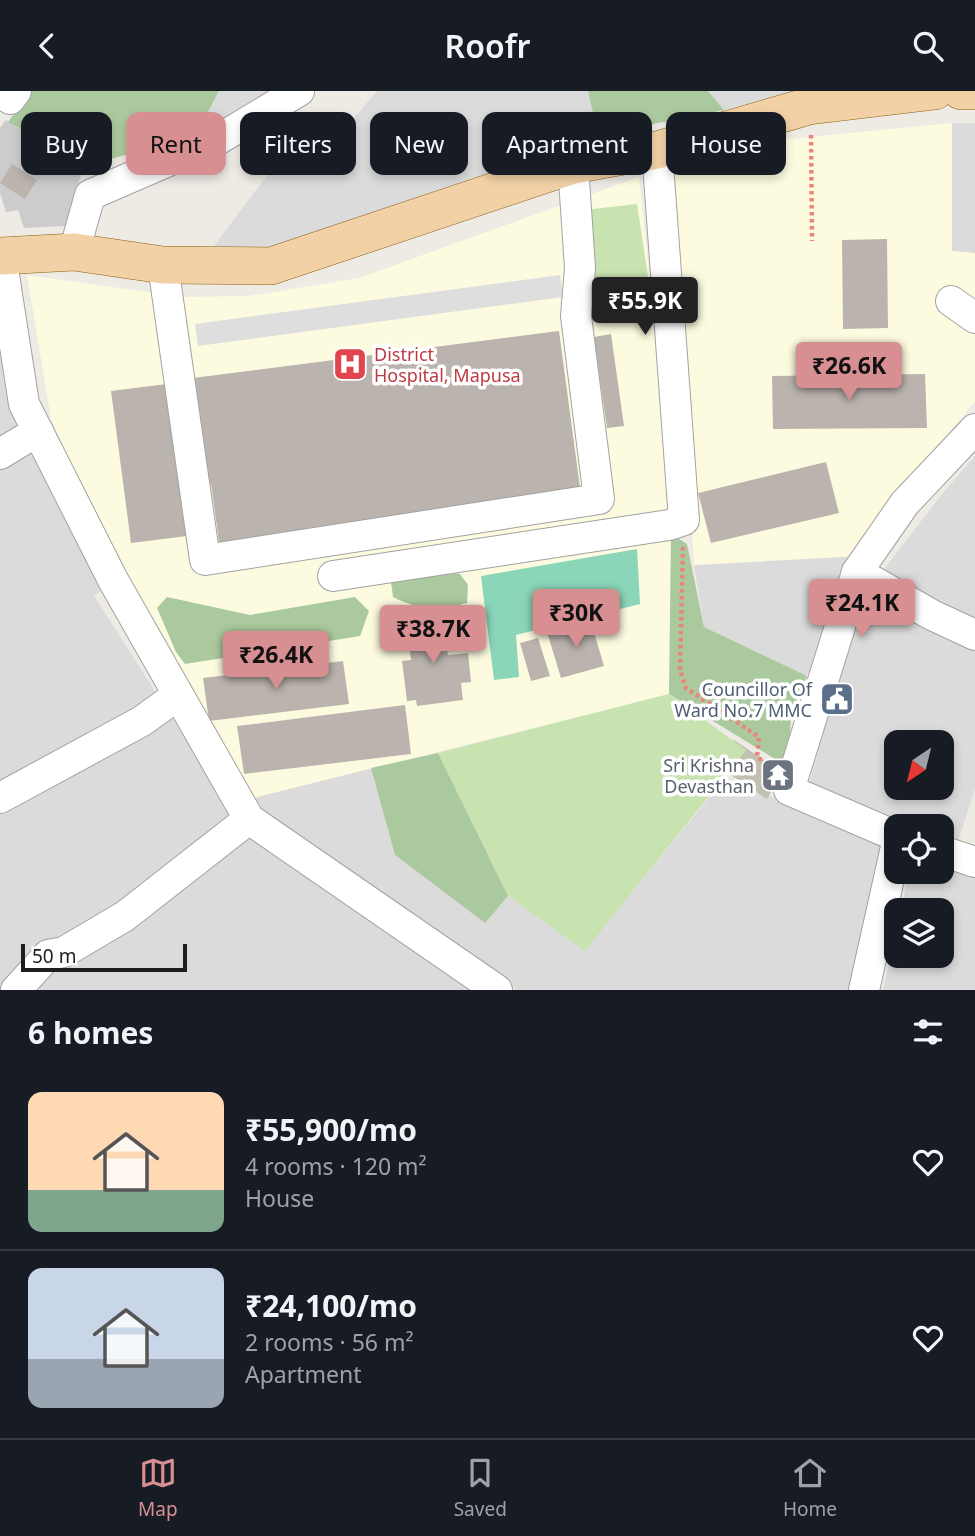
<!DOCTYPE html>
<meta charset="utf-8">
<style>
body{margin:0;font-family:"Noto Sans",sans-serif;background:#20242c;color:#f1f3f6;height:100vh;display:flex;flex-direction:column;font-size:26px;white-space:nowrap}
*{box-sizing:border-box;margin:0}
p{font-size:23px;color:#9ea1a6}
.icon{flex:none;width:38px;height:38px;fill:none;stroke:currentColor;stroke-width:2;stroke-linecap:round;stroke-linejoin:round}
.map{position:relative;height:899px;overflow:hidden}
.side{display:flex;flex-direction:column;background:#171b24;flex:1}
.side>*{flex:none}
.hud{position:absolute;left:21px;top:21px;width:934px;height:63px;display:flex;gap:14px}
.needle{width:46px;rotate:215deg}
.buttons{position:absolute;left:884px;top:639px;display:grid;gap:14px}
.buttons a{display:grid;place-items:center;width:70px;height:70px;border-radius:14px;background:#171b24;box-shadow:0 4px 10px #0003;font-size:35px}
.scale{position:absolute;left:21px;bottom:18px;width:166px;box-sizing:border-box;padding-left:7px;border:4px solid #1e1e1e;border-top:0;font-size:19px;line-height:24px;white-space:nowrap;color:#1e1e1e;-webkit-text-stroke:5px #fff;paint-order:stroke}
.price{position:absolute;translate:-50% -60px;padding:0 16px;border-radius:7px;background:#d78f91;color:#111;font-size:23px;line-height:46px;filter:drop-shadow(0 2px 4px #0008)}
.price::after{content:'';position:absolute;left:50%;top:42px;width:21px;height:16px;margin-left:-10px;background:inherit;clip-path:polygon(0 0,100% 0,50% 100%)}
.price.current{background:#222;color:#fff}
ul{padding:0;list-style:none}
li{display:flex;align-items:center;gap:21px;height:175px;padding:0 28px}
li+li{border-top:2px solid #363941}
li span{display:grid;place-items:center;flex:none;width:196px;height:140px;border-radius:14px;color:#555}
li>.icon{margin-inline-start:auto}
span .icon{width:84px;height:84px;fill:#fffc;stroke-width:1}
li b{font-size:30px}
h2{display:flex;justify-content:space-between;align-items:center;height:84px;padding:0 28px;font-size:30px}
.pill{padding:0 24px;border-radius:14px;background:#171b24;box-shadow:0 4px 10px #0003;font-size:24px;line-height:63px}
.pill.current{background:#d78f91;color:#111}
header{display:flex;justify-content:space-between;align-items:center;height:91px;padding:0 28px;background:#171b24;font-size:32px;font-weight:600}
.menu{display:flex;justify-content:space-around;align-items:center;height:98px;border-top:2px solid #363941;background:#171b24;font-size:19px;color:#9ea1a6}
.menu a{display:grid;justify-items:center;gap:4px}
.menu .current{color:#d78f91}
.map>svg:first-child{display:block}
.residential{fill:#dcdbdb;fill-rule:evenodd}
.education{fill:#fcfbe0}
.religious{fill:#ccc}
.construction{fill:#c2c1b1}
.grass{fill:#c9e3b0}
.forest{fill:#abc99e}
.pitch{fill:#8bd5b8}
.parking{fill:#dedede}
.building{fill:#bbb4ae}
.lines{fill:none;stroke-linecap:round;stroke-linejoin:round}
.minor-casing{stroke:#a2a2a2;stroke-width:32}
.major-casing{stroke:#89600f;stroke-width:38}
.path{stroke:#eb8379;stroke-width:4.5;stroke-dasharray:3.5 3.5;stroke-linecap:butt}
.minor{stroke:#fff;stroke-width:30}
.major{stroke:#f2d1a6;stroke-width:37}
.labels{text-anchor:middle;dominant-baseline:central;stroke-width:7;stroke-linejoin:round;paint-order:stroke}
.health-label{font-size:18px;fill:#be3a42;stroke:#fff;text-anchor:start}
.service-label{font-size:18px;fill:#4e5e75;stroke:#fff;text-anchor:end}
.worship-label{font-size:18px;fill:#5b616d;stroke:#fff;text-anchor:end}
</style>
<header><svg class="icon" aria-label="back" viewBox="0 0 24 24"><path d="M15 5l-7 7 7 7"/></svg>Roofr<svg class="icon" aria-label="search" viewBox="0 0 24 24"><circle cx="10" cy="10" r="6"/><path d="M15 15l6 6"/></svg></header>
<div class="map">
<svg width="975" height="899" viewBox="0 0 975 899">
<rect width="100%" height="100%" fill="#eeebe5"/>
<!-- residential -->
<g class="residential">
<path d="M219,0H267L261,9L195,45Z"/>
<path d="M377,0H588L598,44L272,159L214,155L292,51L319,68Z"/>
<path d="M708,0H799L724,19Z"/>
<path d="M952,32H975V162L952,161Z"/>
<path d="M0,248L21,341L0,353Z"/>
<path d="M30,357L105,496L94,505L236,727L129,811L39,855L0,899V375Z"/>
<path d="M975,365V698L958,750L942,744V735H919L809,693L861,508L942,403ZM896,651H942V696H896Z"/>
<path d="M857,465L807,585L704,536L694,474Z"/>
<path d="M371,677L395,764L484,831L508,805L585,859L726,686L881,753L851,899H517L245,709Z"/>
<path d="M248,745L479,899H29L54,869Z"/>
<path d="M942,770L975,781V899H883L896,840V864H942V819H901L909,781L942,780Z"/>
</g>
<!-- education -->
<g class="education">
<path d="M952,32V160L975,162V311L875,426L857,465L694,474L682,217L668,82L779,49Z"/>
<path d="M639,86L673,411L669,603L245,709L125,491L51,328L27,184L182,206L249,205L359,187Z"/>
</g>
<!-- religious -->
<path class="religious" d="M6,29L83,78L65,135L24,137L18,119L6,121L0,102V37Z"/>
<!-- construction -->
<path class="construction" d="M734,649L782,681L767,708L717,675Z"/>
<!-- grass -->
<g class="grass">
<path d="M637,113L653,218L596,223L584,119Z"/>
<path d="M669,603L746,659L585,860L508,805L438,662Z"/>
</g>
<!-- forest -->
<g class="forest">
<path d="M31,0H219L195,45L89,74L8,31Z"/>
<path d="M588,0H708L724,19L598,44Z"/>
<path d="M671,443L687,453L704,536L807,585L791,624L788,676L669,603Z"/>
<path d="M435,479L460,483L468,494L467,512C439,520 419,519 393,506L391,490Z"/>
<path d="M167,506L250,524L355,506L369,520L360,545L185,573L176,561L157,517Z"/>
<path d="M438,662L508,805L485,832L395,764L371,677Z"/>
</g>
<!-- pitch -->
<path class="pitch" d="M637,458L640,513L516,544L519,586L494,589L481,485Z"/>
<!-- parking -->
<path class="parking" d="M560,184L563,206L198,255L195,233Z"/>
<!-- building -->
<g class="building">
<path d="M12,73L37,89L25,108L0,92Z"/>
<path d="M887,148L888,237L843,238L842,149Z"/>
<path d="M559,240L581,404L219,451L211,393L181,397L187,445L131,452L111,300L167,293L185,288Z"/>
<path d="M611,243L624,335L607,337L594,246Z"/>
<path d="M925,283L927,337L773,338L772,285Z"/>
<path d="M826,371L839,422L711,452L698,402Z"/>
<path d="M443,525L448,564L468,562L471,591L461,592L463,609L417,615L416,609L407,610L402,570L411,569L406,529Z"/>
<path d="M590,528L604,575L561,587L547,541Z"/>
<path d="M538,547L550,585L531,590L520,552Z"/>
<path d="M343,570L349,613L209,630L203,587Z"/>
<path d="M405,614L411,663L244,683L237,635Z"/>
</g>
<g class="lines">
<!-- minor casing -->
<g class="minor-casing">
<g id="minor">
<path d="M10,8L16,0"/>
<path d="M74,161L90,104L219,48L299,0"/>
<path d="M1,165L24,313L113,489L249,728L497,899"/>
<path d="M163,174L205,469L599,408L576,225L580,177L573,74"/>
<path d="M951,210L975,227"/>
<path d="M0,363L38,340"/>
<path d="M857,481L932,524L975,544"/>
<path d="M333,485L669,434L684,429L657,59"/>
<path d="M0,707L142,630L178,604"/>
<path d="M896,745L789,699L857,481L905,412L975,338"/>
<path d="M942,760L975,771"/>
<path d="M16,899L48,864L64,861L125,825L249,728"/>
<path d="M864,899L896,756"/>
</g>
</g>
<!-- major casing -->
<g class="major-casing">
<g id="major">
<path d="M961,0H975"/>
<path d="M0,165L74,161L163,174L271,175L573,74L657,59L809,15L935,0"/>
</g>
</g>
<!-- path -->
<g class="path">
<path d="M811,44L812,150"/>
<path d="M683,456L680,579L686,597L759,646L757,666L771,676"/>
</g>
<!-- minor -->
<use href="#minor" class="minor"/>
<!-- major -->
<use href="#major" class="major"/>
</g>
<!-- icons -->
<defs>
<g id="hospital-square" transform="scale(1.75)"><rect x="-9" y="-9" width="18" height="18" rx="4" fill="#e0444e" stroke="#fff"/><path d="M-5-5h3v3.5h4V-5h3V5h-3V1.5h-4V5h-3Z" fill="#fff"/></g>
<g id="civic-square" transform="scale(1.75)"><rect x="-9" y="-9" width="18" height="18" rx="4" fill="#5c6f8a" stroke="#fff"/><path d="M-.6-6.5H3V-4.5H.6V-3L4-1V1h2V6H-6V1h2V-1L-.6-3ZM-1.2 2.5V6h2.4V2.5Z" fill="#fff"/></g>
<g id="temple-square" transform="scale(1.75)"><rect x="-9" y="-9" width="18" height="18" rx="4" fill="#6b7280" stroke="#fff"/><path d="M0-6L5-2H3V0L6.5 2.5H4V6H1.5V3h-3V6H-4V2.5H-6.5L-3 0V-2H-5Z" fill="#fff"/></g>
</defs>
<g fill-rule="evenodd">
<use href="#hospital-square" x="350" y="273"/>
<use href="#civic-square" x="837" y="608"/>
<use href="#temple-square" x="778" y="684"/>
</g>
<g class="labels">
<!-- health labels -->
<g class="health-label">
<text x="374" y="263">District<tspan x="374" dy="21">Hospital, Mapusa</tspan></text>
</g>
<!-- service labels -->
<g class="service-label">
<text x="812" y="598">Councillor Of<tspan x="812" dy="21">Ward No.7 MMC</tspan></text>
</g>
<!-- worship labels -->
<g class="worship-label">
<text x="754" y="674">Sri Krishna<tspan x="754" dy="21">Devasthan</tspan></text>
</g>
</g>
</svg>
<div class="buttons">
<a><svg class="needle" viewBox="-14 -14 28 28"><path d="M0-13l5 13h-10z" fill="#e53935"/><path d="M0 13l5-13h-10z" fill="#9ea1a6"/></svg></a>
<a><svg class="icon" aria-label="locate" viewBox="0 0 24 24"><circle cx="12" cy="12" r="6"/><path d="M12 2v4M12 18v4M2 12h4M18 12h4"/></svg></a>
<a><svg class="icon" aria-label="layers" viewBox="0 0 24 24"><path d="M12 4l9 5-9 5-9-5zM3 14l9 5 9-5"/></svg></a>
</div>
<div class="scale">50 m</div>
<b class="price current" style="left:645px;top:246px">₹55.9K</b>
<b class="price" style="left:849px;top:311px">₹26.6K</b>
<b class="price" style="left:862px;top:548px">₹24.1K</b>
<b class="price" style="left:576px;top:558px">₹30K</b>
<b class="price" style="left:433px;top:574px">₹38.7K</b>
<b class="price" style="left:276px;top:600px">₹26.4K</b>
<div class="hud">
<a class="pill">Buy</a>
<a class="pill current">Rent</a>
<a class="pill">Filters</a>
<a class="pill">New</a>
<a class="pill">Apartment</a>
<a class="pill">House</a>
</div>
</div>
<section class="side">
<h2>6 homes<svg class="icon" aria-label="filters" viewBox="0 0 24 24"><path d="M4 7h16M4 17h16"/><circle cx="9" cy="7" r="2"/><circle cx="15" cy="17" r="2"/></svg></h2>
<ul>
<li><span style="background:linear-gradient(#ffd9b3 70%,#7fa58c 0)"><svg class="icon" aria-label="home" viewBox="0 0 24 24"><path d="M3 11l9-7 9 7M6 9v11h12V9"/></svg></span><div><b>₹55,900/mo</b><p>4 rooms · 120 m²</p><p>House</p></div><svg class="icon" aria-label="heart" viewBox="0 0 24 24"><path d="M12 20l-8-8c-3-5 5-10 8-4 3-6 11-1 8 4z"/></svg></li>
<li><span style="background:linear-gradient(#c9d6e8 65%,#9aa5b1 0)"><svg class="icon" aria-label="home" viewBox="0 0 24 24"><path d="M3 11l9-7 9 7M6 9v11h12V9"/></svg></span><div><b>₹24,100/mo</b><p>2 rooms · 56 m²</p><p>Apartment</p></div><svg class="icon" aria-label="heart" viewBox="0 0 24 24"><path d="M12 20l-8-8c-3-5 5-10 8-4 3-6 11-1 8 4z"/></svg></li>
</ul>
</section>
<nav class="menu">
<a class="current"><svg class="icon" aria-label="map" viewBox="0 0 24 24"><path d="M3 6l6-2 6 2 6-2v14l-6 2-6-2-6 2zM9 4v14M15 6v14"/></svg>Map</a>
<a><svg class="icon" aria-label="saved" viewBox="0 0 24 24"><path d="M7 4h10v16l-5-4-5 4z"/></svg>Saved</a>
<a><svg class="icon" aria-label="home" viewBox="0 0 24 24"><path d="M3 11l9-7 9 7M6 9v11h12V9"/></svg>Home</a>
</nav>
